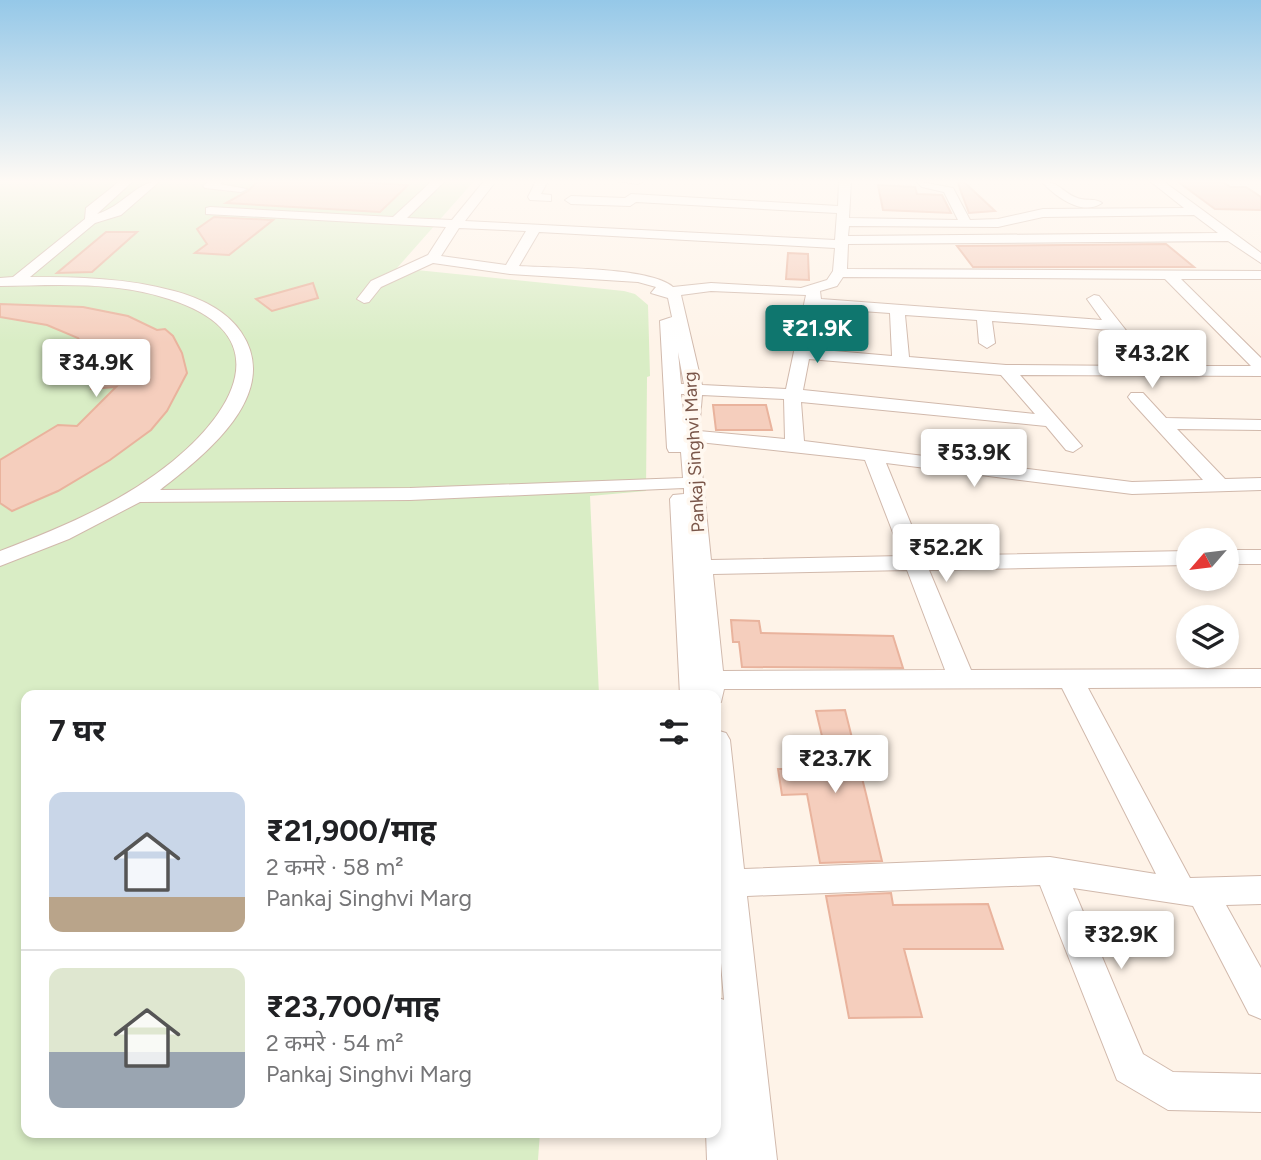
<!DOCTYPE html>
<html lang="hi">
<meta charset="utf-8">
<style>
body{margin:0;font-family:Figtree,"Noto Sans Devanagari",sans-serif;background:#f6f6f6;color:#202124;height:100vh;display:flex;flex-direction:column;font-size:26px;white-space:nowrap}
*{box-sizing:border-box;margin:0}
p{font-size:23px;color:#757577}
.icon{flex:none;width:38px;height:38px;fill:none;stroke:currentColor;stroke-width:2;stroke-linecap:round;stroke-linejoin:round}
.map{position:relative;flex:1;overflow:hidden}
.panel{position:absolute;left:21px;top:690px;width:700px;height:448px;display:flex;flex-direction:column;background:#fff;border-radius:14px;box-shadow:0 4px 10px #0003}
.panel>*{flex:none}
.needle{width:46px;rotate:242deg}
.fabs{position:absolute;left:1176px;top:528px;display:grid;gap:14px}
.fabs a{display:grid;place-items:center;width:63px;height:63px;border-radius:50%;background:#fff;box-shadow:0 4px 10px #0003;font-size:35px}
.price{position:absolute;translate:-50% -60px;padding:0 16px;border-radius:7px;background:#fff;color:#222;font-size:23px;line-height:46px;filter:drop-shadow(0 2px 4px #0008)}
.price::after{content:'';position:absolute;left:50%;top:42px;width:21px;height:16px;margin-left:-10px;background:inherit;clip-path:polygon(0 0,100% 0,50% 100%)}
.price.selected{background:#0f766e;color:#fff}
ul{padding:0;list-style:none}
li{display:flex;align-items:center;gap:21px;height:175px;padding:0 28px}
li+li{border-top:2px solid #e0e0e0}
li span{display:grid;place-items:center;flex:none;width:196px;height:140px;border-radius:14px;color:#555}
li>.icon{margin-inline-start:auto}
span .icon{width:84px;height:84px;fill:#fffc;stroke-width:1}
li b{font-size:30px}
h2{display:flex;justify-content:space-between;align-items:center;height:84px;padding:0 28px;font-size:30px}
.map>svg:first-child{display:block}
.green{fill:#d9edc5}
.building{fill:#f5cebd;stroke:#e9b39d;stroke-width:2}
.lines{fill:none;stroke-linecap:round;stroke-linejoin:round}
.minor-casing{stroke:#d1b9ac;stroke-width:2}
.minor{fill:#fff;fill-rule:evenodd}
.labels{text-anchor:middle;dominant-baseline:central;stroke-width:7;stroke-linejoin:round;paint-order:stroke}
.street-label{font-size:18px;fill:#7a5649;stroke:#fff8f0}
</style>
<div class="map">
<svg width="1261" height="1160" viewBox="0 0 1261 1160">
<rect width="100%" height="100%" fill="#fef3e8"/>
<!-- green -->
<path class="green" d="M0,181H474L397,268L624,291L635,294L648,305L650,376L647,377L646,491L590,496L599,695H26V1132H540L538,1160H0Z"/>
<!-- building -->
<g class="building">
<path d="M258,181H338L408,185L380,212L226,203L248,191Z"/>
<path d="M957,181H963L995,211L969,213Z"/>
<path d="M1177,181H1222L1230,187H1246L1261,197V210L1215,209Z"/>
<path d="M878,185L915,187L917,194L942,195L951,213L883,210Z"/>
<path d="M214,217L273,220L229,255L195,253L207,244L197,229Z"/>
<path d="M106,232H137L92,272L57,273Z"/>
<path d="M1166,244L1194,267H973L957,246Z"/>
<path d="M788,253L808,254L809,280L786,279Z"/>
<path d="M313,283L318,298L272,311L256,299Z"/>
<path d="M0,304L83,307L128,316L157,330L165,329L173,336L182,353L187,373L167,411L151,430L110,460L58,491L12,511L0,503V460L58,425L77,426L116,387L91,389L95,373L93,360L78,338L47,325L0,317Z"/>
<path d="M713,405H766L772,430H716Z"/>
<path d="M731,620L759,621L761,633L893,636L903,668L742,667L739,642H733Z"/>
<path d="M845,710L866,794L882,861L820,863L807,794L782,795L778,769H802L799,753H826L816,711Z"/>
<path d="M891,893L893,905L988,904L1003,949H904L922,1017L849,1018L826,896Z"/>
</g>
<g class="lines">
<!-- minor casing -->
<g class="minor-casing">
<g id="minor">
<path d="M120,181H133L97,214C122,207 137,181 160,181L121,215L95,223L30,277C79,277 127,278 174,291C200,298 226,310 241,332C283,394 205,455 160,490L410,488L683,478L681,452H669L667,448L660,321L672,317L668,298L651,293L656,287L638,282L510,274L433,263L381,287L369,302L364,303L357,299L371,281L428,255L446,227L206,214V208L210,207L393,217L432,181H445L407,218L452,220L484,181H496L465,221L835,240L837,213L636,202L630,206L571,204L565,200L571,196L625,198L631,194L838,206L839,181H851L849,218L958,220L944,192L922,187L916,181L953,188L970,220L998,219L1043,209L1184,208L1150,181H1163L1261,253V263L1228,241L848,244L847,269L1261,271V279H1181L1261,358V376L1020,375L1082,446L1073,452L1066,450L1046,426L801,402L804,441L1132,482L1203,480L1131,401L1128,397L1131,393H1143L1166,418L1261,420V430L1177,429L1225,479L1261,478V490L1132,494L886,463L924,556L1188,551V565L929,570L971,670L1261,669V687L1088,688L1190,878L1261,876V904L1226,905L1261,968V1019L1249,1014L1193,906L1073,888L1143,1054L1173,1072L1261,1074V1112L1168,1110L1117,1080L1040,885L747,896L777,1160H707L706,1132H716V997L724,1000L716,901V730L726,733L730,740L744,869L1050,857L1156,874L1062,688L724,689L721,702L716,703V695H680L670,499L673,495L684,494V488L410,500L140,502L69,539L0,566V551C61,528 123,502 173,461C240,406 275,333 169,299C116,281 55,285 0,286V278L13,277L85,219L86,208ZM1194,215L1218,233L848,236L849,226L998,227L1043,217ZM459,228L526,231L506,265L441,256ZM539,232L835,248L833,271L827,280L801,288L711,283L673,287C651,267 552,268 519,266ZM843,277L1165,279L1251,366H1154L1099,296L1094,295L1087,299L1102,320L821,299L820,291L837,286ZM711,291L806,295L786,389L702,385L681,295ZM819,308L890,313L892,356L811,349ZM905,315L977,320L979,343L987,348L995,343L992,321L1110,330L1137,366L1006,365L909,357ZM678,352L684,384H681ZM809,359L1001,375L1035,414L803,390ZM681,394H685L683,411ZM702,395L784,399L785,439L699,431ZM699,442L865,460L902,556L711,560ZM907,570L945,670L723,671L713,574Z"/>
<path d="M209,181H222L220,184L247,189L241,192L205,188L203,186Z"/>
<path d="M536,181H548L541,194L551,195V201L530,200L528,197Z"/>
<path d="M617,181H644L638,184Z"/>
<path d="M1041,181C1060,181 1065,196 1081,199C1089,201 1095,198 1102,203C1082,217 1055,196 1041,181Z"/>
<rect x="1227" y="550" width="34" height="14"/>
</g>
</g>
<!-- minor -->
<use href="#minor" class="minor"/>
</g>
<!-- sky -->
<linearGradient id="sky" x2="0" y2="1"><stop stop-color="#95c8e8"/><stop offset="0.53" stop-color="#fffaf5"/><stop offset="1" stop-color="#fffaf5" stop-opacity="0"/></linearGradient>
<rect width="1261" height="343" fill="url(#sky)"/>
<g class="labels">
<!-- street labels -->
<g class="street-label">
<text transform="translate(694 452) rotate(-93)">Pankaj Singhvi Marg</text>
</g>
</g>
</svg>
<div class="fabs">
<a><svg class="needle" viewBox="-14 -14 28 28"><path d="M0-13l5 13h-10z" fill="#e53935"/><path d="M0 13l5-13h-10z" fill="#757577"/></svg></a>
<a><svg class="icon" aria-label="layers" viewBox="0 0 24 24"><path d="M12 4l9 5-9 5-9-5zM3 14l9 5 9-5"/></svg></a>
</div>
<b class="price selected" style="left:817px;top:365px">₹21.9K</b>
<b class="price" style="left:1152px;top:390px">₹43.2K</b>
<b class="price" style="left:96px;top:399px">₹34.9K</b>
<b class="price" style="left:974px;top:489px">₹53.9K</b>
<b class="price" style="left:946px;top:584px">₹52.2K</b>
<b class="price" style="left:835px;top:795px">₹23.7K</b>
<b class="price" style="left:1121px;top:971px">₹32.9K</b>
<section class="panel">
<h2>7 घर<svg class="icon" aria-label="filters" viewBox="0 0 24 24"><path d="M4 7h16M4 17h16"/><circle cx="9" cy="7" r="2"/><circle cx="15" cy="17" r="2"/></svg></h2>
<ul>
<li><span style="background:linear-gradient(#c9d6e8 75%,#b9a48a 0)"><svg class="icon" aria-label="home" viewBox="0 0 24 24"><path d="M3 11l9-7 9 7M6 9v11h12V9"/></svg></span><div><b>₹21,900/माह</b><p>2 कमरे · 58 m²</p><p>Pankaj Singhvi Marg</p></div></li>
<li><span style="background:linear-gradient(#dfe7d0 60%,#9aa5b1 0)"><svg class="icon" aria-label="home" viewBox="0 0 24 24"><path d="M3 11l9-7 9 7M6 9v11h12V9"/></svg></span><div><b>₹23,700/माह</b><p>2 कमरे · 54 m²</p><p>Pankaj Singhvi Marg</p></div></li>
</ul>
</section>
</div>
